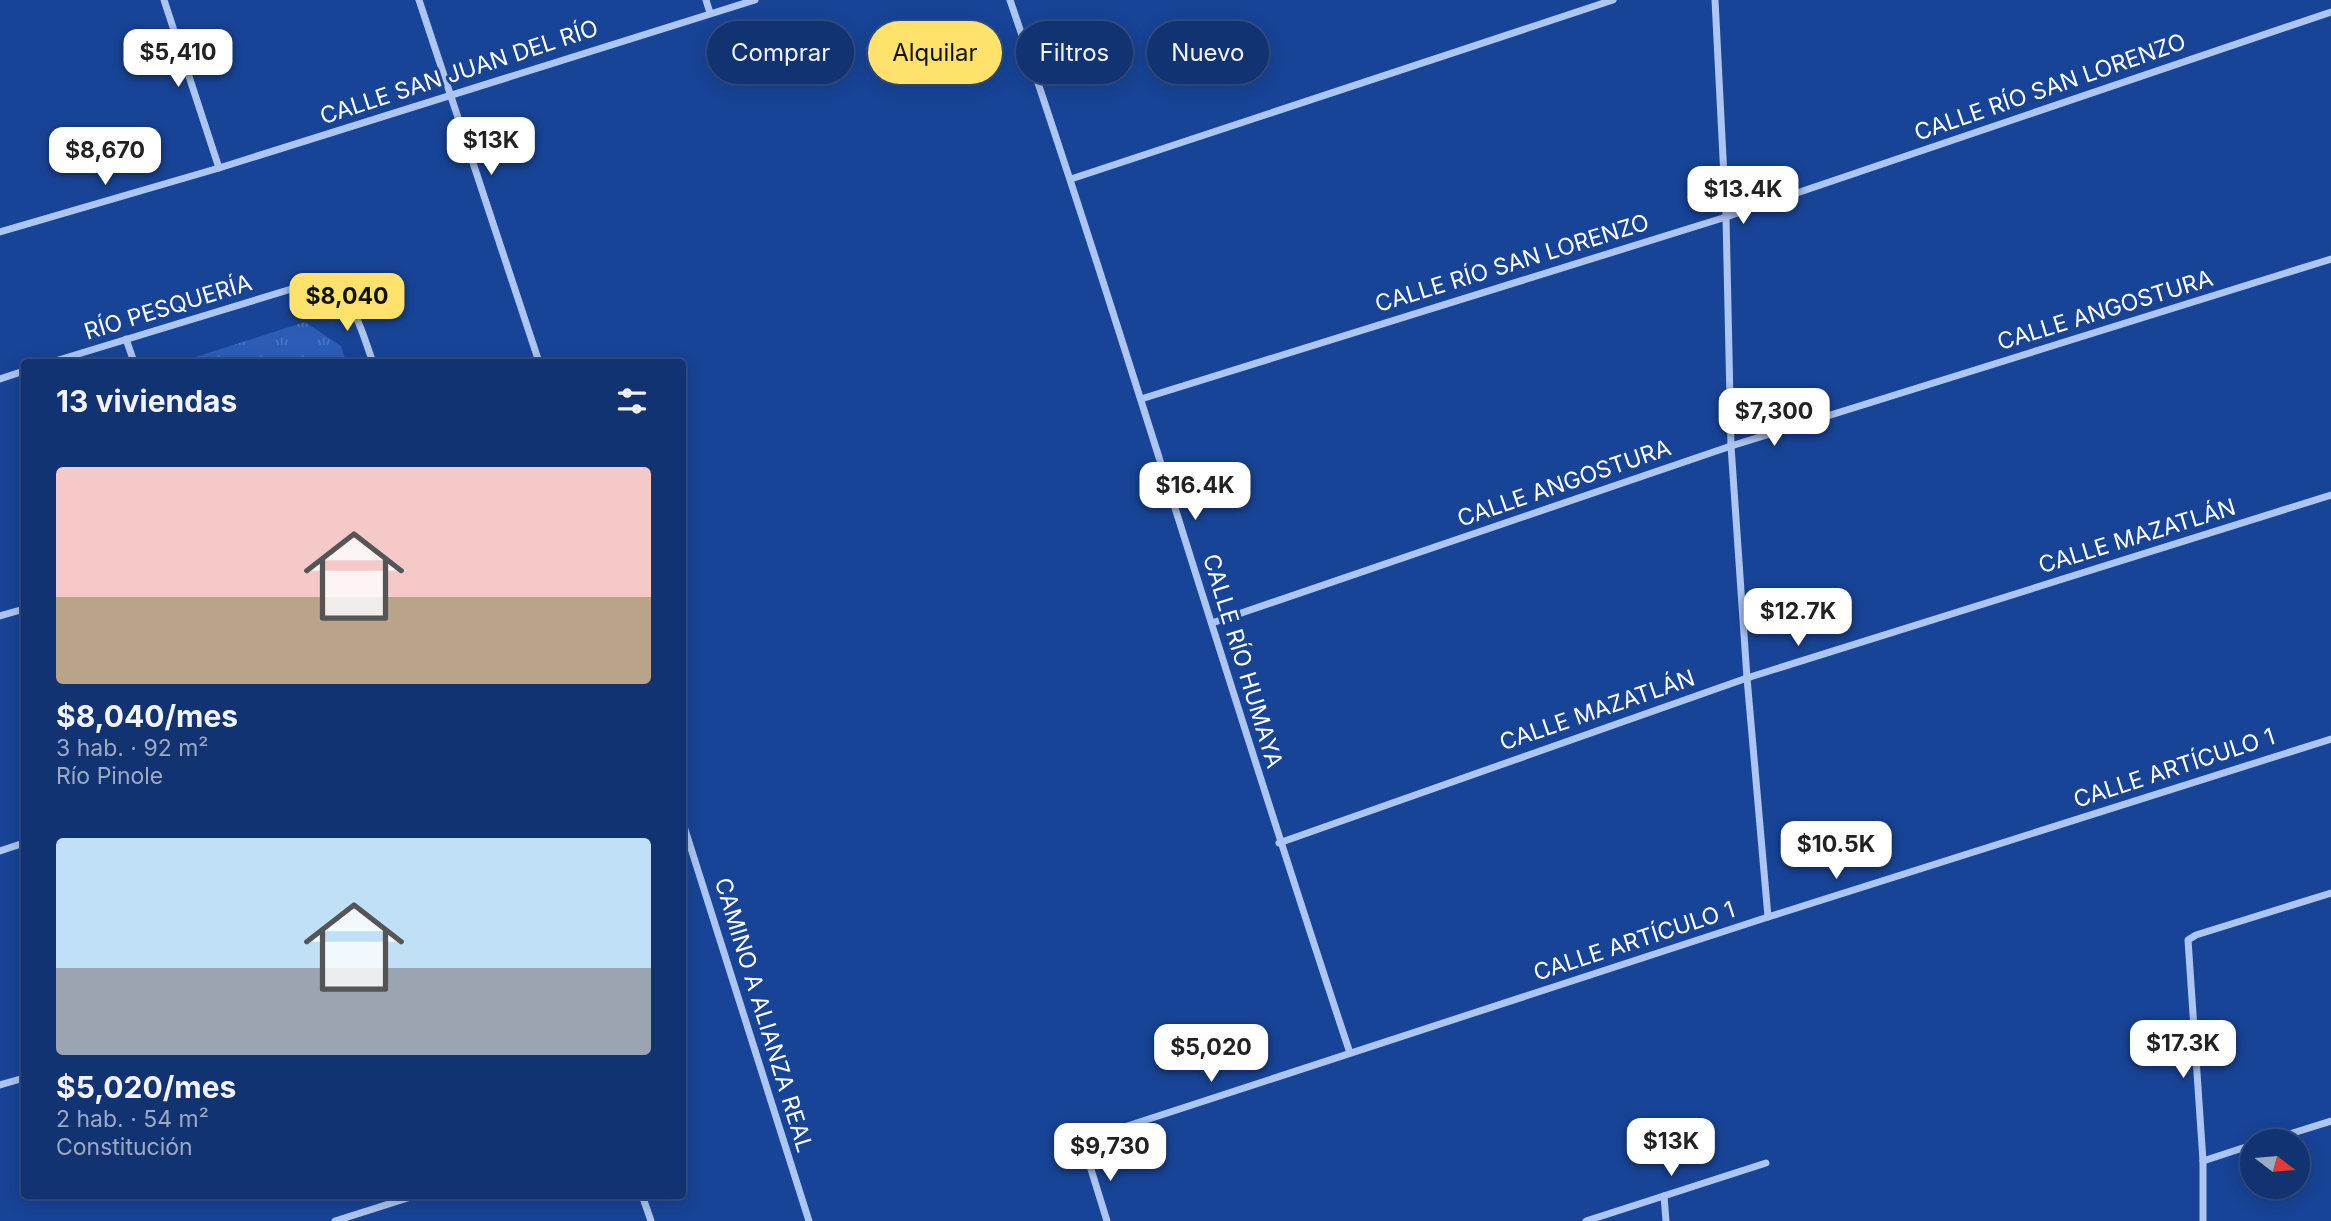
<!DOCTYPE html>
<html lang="es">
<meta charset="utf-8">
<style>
body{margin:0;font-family:Inter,sans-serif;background:#1b3b76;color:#f1f3f6;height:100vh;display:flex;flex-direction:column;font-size:26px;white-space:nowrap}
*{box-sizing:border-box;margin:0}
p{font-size:23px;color:#9caac3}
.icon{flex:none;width:38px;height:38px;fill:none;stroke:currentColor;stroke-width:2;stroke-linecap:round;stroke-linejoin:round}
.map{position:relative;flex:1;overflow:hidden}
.side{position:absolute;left:21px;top:359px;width:665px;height:840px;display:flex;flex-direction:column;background:#123371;border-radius:7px;box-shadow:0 4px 18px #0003,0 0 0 2px #314e84}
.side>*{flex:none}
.guide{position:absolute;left:707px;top:21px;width:665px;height:63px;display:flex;gap:14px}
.needle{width:46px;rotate:106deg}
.tools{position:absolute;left:2240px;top:1129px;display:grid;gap:14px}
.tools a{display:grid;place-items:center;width:70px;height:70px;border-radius:50%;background:#123371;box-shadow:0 4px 18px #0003,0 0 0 2px #314e84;font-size:35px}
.price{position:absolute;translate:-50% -60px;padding:0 16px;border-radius:14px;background:#fff;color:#222;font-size:23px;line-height:46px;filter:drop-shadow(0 2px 4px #0008)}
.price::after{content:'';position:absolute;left:50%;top:42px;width:21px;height:16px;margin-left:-10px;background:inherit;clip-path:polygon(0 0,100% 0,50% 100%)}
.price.active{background:#ffe26c;color:#111}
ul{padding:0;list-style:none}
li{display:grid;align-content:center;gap:14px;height:371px;padding:0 35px}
li span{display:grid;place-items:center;height:217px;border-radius:7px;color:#555}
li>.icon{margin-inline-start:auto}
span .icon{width:126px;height:126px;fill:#fffc;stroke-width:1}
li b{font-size:30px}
h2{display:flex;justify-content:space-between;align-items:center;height:84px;padding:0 35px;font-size:30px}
.pill{padding:0 24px;border-radius:32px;background:#123371;box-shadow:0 4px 18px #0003,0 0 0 2px #314e84;font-size:24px;line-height:63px}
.pill.active{background:#ffe26c;color:#111}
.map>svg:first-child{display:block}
.park{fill:url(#park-tufts)}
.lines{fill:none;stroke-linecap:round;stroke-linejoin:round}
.minor{stroke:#acc5f1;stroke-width:7}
.labels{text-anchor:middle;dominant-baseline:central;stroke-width:6;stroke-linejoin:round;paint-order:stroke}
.street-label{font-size:23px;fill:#fff;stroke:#184497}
</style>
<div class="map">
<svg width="2331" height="1221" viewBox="0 0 2331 1221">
<defs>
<pattern id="park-tufts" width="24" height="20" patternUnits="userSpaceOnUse" patternTransform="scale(1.75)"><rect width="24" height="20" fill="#2c5db6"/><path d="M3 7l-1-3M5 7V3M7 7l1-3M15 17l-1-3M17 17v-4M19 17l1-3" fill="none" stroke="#4c75c1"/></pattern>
</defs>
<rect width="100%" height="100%" fill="#184497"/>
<!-- park -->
<path class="park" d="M305,322L341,346L346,362H185L186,360Z"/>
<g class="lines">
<!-- minor -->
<g class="minor">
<path d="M164,0L219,168"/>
<path d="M419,0L539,362"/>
<path d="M706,0L710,13"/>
<path d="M1010,0C1129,349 1233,703 1350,1053"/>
<path d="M1715,0L1726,217L1731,446L1747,678L1768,917"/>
<path d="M1071,179L1613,0"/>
<path d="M0,232L219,168L755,0"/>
<path d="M126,339L134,362"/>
<path d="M52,362L298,287C311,288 325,287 336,294C358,307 364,340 373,362"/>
<path d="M0,379L24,371"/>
<path d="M1141,399L1726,217L2331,12"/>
<path d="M0,616L24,609"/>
<path d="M1212,623L1731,446L2331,259"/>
<path d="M682,820L809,1221"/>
<path d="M1279,843L1747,678L2331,495"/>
<path d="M0,851L24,843"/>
<path d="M0,1085L24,1078"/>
<path d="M2267,1141L2331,1121"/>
<path d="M2203,1161L2252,1145"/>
<path d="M642,1195L651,1221"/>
<path d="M1664,1196L1666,1221"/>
<path d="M335,1221L417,1195"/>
<path d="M1107,1221L1090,1166L1092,1148L1109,1132L1768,917L2331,739"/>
<path d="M1586,1221L1766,1163"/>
<path d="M2203,1221V1161L2188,940L2196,935L2331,893"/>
</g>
</g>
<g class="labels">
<!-- street labels -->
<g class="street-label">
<text transform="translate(459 72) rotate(-18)">CALLE SAN JUAN DEL RÍO</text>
<text transform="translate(2050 87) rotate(-19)">CALLE RÍO SAN LORENZO</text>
<text transform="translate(1512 263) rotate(-17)">CALLE RÍO SAN LORENZO</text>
<text transform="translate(168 307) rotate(-17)">RÍO PESQUERÍA</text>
<text transform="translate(2105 310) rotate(-17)">CALLE ANGOSTURA</text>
<text transform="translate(1564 483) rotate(-19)">CALLE ANGOSTURA</text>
<text transform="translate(2137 536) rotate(-17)">CALLE MAZATLÁN</text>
<text transform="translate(1243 661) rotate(73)">CALLE RÍO HUMAYA</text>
<text transform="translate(1597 710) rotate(-19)">CALLE MAZATLÁN</text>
<text transform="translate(2174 768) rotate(-18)">CALLE ARTÍCULO 1</text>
<text transform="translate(1634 941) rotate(-18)">CALLE ARTÍCULO 1</text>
<text transform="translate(764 1015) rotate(73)">CAMINO A ALIANZA REAL</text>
</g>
</g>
</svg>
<div class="tools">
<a><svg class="needle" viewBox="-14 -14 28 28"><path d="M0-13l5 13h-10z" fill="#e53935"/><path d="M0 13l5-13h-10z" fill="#9caac3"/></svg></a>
</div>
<b class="price" style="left:178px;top:89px">$5,410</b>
<b class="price" style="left:491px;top:177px">$13K</b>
<b class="price" style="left:105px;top:187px">$8,670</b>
<b class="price" style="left:1743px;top:226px">$13.4K</b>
<b class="price active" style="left:347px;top:333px">$8,040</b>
<b class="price" style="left:1774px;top:448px">$7,300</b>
<b class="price" style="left:1195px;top:522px">$16.4K</b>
<b class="price" style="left:1798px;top:648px">$12.7K</b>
<b class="price" style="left:1836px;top:881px">$10.5K</b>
<b class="price" style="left:2183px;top:1080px">$17.3K</b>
<b class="price" style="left:1211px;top:1084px">$5,020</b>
<b class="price" style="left:1671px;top:1178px">$13K</b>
<b class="price" style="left:1110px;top:1183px">$9,730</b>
<div class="guide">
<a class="pill">Comprar</a>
<a class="pill active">Alquilar</a>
<a class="pill">Filtros</a>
<a class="pill">Nuevo</a>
</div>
<section class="side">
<h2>13 viviendas<svg class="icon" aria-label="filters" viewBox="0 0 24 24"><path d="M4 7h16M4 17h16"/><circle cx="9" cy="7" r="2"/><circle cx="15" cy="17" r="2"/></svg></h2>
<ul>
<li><span style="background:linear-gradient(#f6c9c9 60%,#b9a48a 0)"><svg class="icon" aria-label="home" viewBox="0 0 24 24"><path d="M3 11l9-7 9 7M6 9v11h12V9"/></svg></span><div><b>$8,040/mes</b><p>3 hab. · 92 m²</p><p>Río Pinole</p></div></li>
<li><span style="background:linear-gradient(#bfe0f5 60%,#9aa5b1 0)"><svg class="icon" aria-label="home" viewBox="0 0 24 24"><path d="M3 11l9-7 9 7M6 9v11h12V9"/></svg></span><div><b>$5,020/mes</b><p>2 hab. · 54 m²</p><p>Constitución</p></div></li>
</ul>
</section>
</div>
